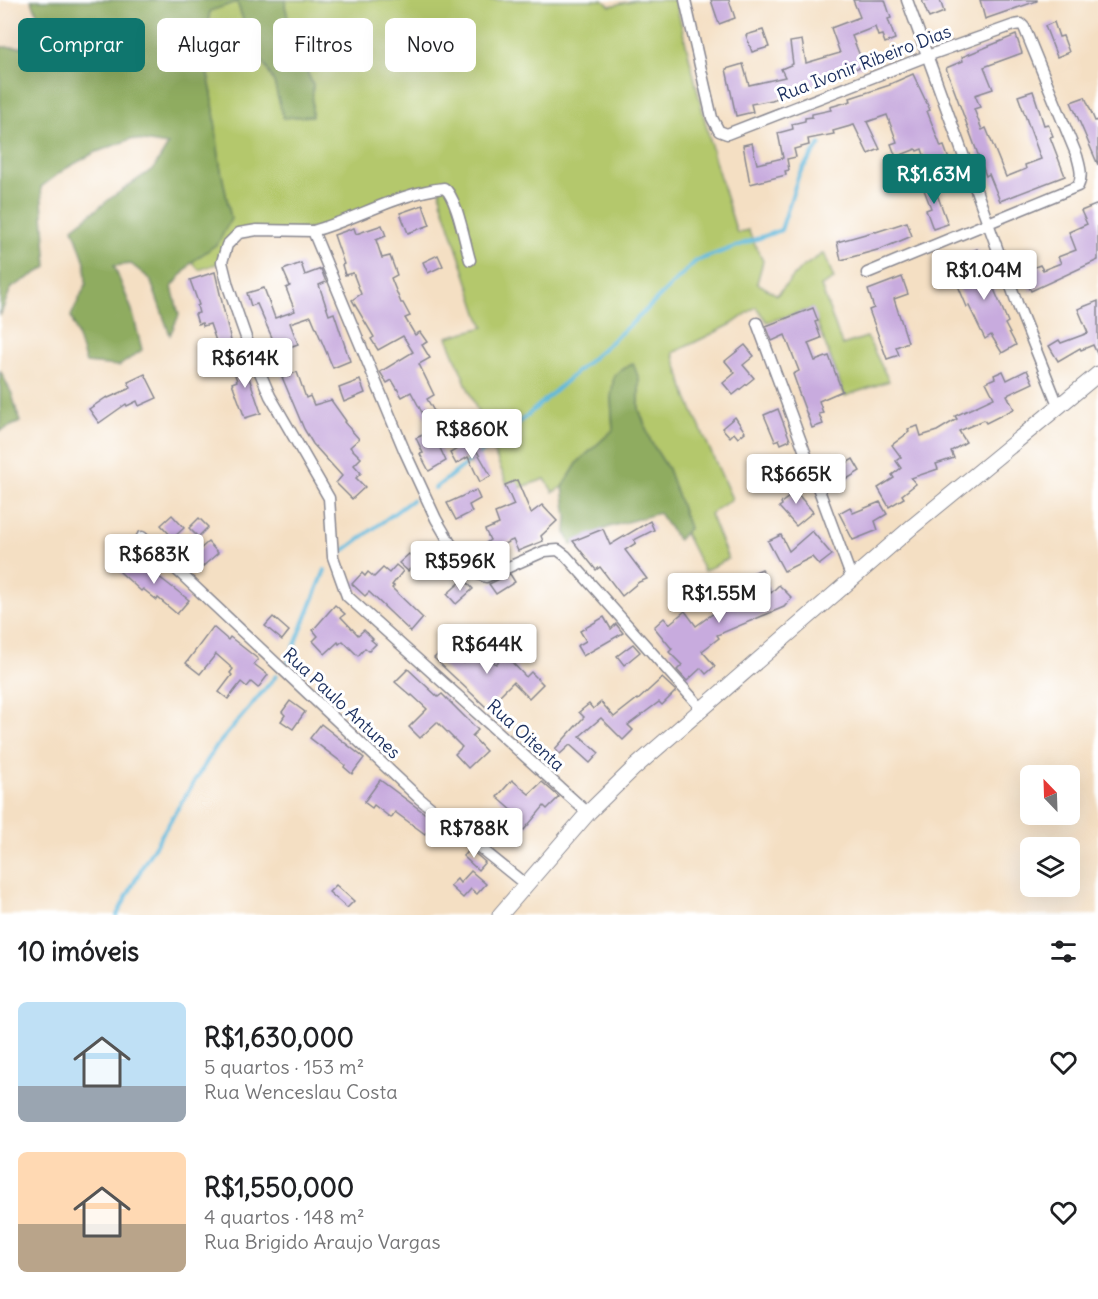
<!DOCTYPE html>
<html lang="pt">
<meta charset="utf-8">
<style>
body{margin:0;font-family:Delius,sans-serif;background:#f6f6f6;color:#202124;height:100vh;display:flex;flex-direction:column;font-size:22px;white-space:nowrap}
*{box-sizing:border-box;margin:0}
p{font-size:20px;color:#757577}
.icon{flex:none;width:33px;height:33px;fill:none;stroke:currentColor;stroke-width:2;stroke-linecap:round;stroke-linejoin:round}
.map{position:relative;height:915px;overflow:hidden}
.side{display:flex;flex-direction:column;background:#fff;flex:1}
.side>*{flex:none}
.banner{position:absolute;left:18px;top:18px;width:600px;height:54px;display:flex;gap:12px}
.needle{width:39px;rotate:337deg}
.buttons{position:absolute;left:1020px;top:765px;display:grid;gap:12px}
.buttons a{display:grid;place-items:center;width:60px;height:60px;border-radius:9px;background:#fff;box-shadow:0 6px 24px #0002;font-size:30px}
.price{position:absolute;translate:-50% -51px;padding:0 14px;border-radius:6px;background:#fff;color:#222;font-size:20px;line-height:39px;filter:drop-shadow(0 2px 3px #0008)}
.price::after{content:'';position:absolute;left:50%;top:36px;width:18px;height:14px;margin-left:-9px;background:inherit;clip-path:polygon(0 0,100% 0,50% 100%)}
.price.current{background:#0f766e;color:#fff}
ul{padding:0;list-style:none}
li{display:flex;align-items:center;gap:18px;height:150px;padding:0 18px}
li span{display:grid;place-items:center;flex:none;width:168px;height:120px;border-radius:9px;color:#555}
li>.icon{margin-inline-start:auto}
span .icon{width:72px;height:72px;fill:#fffc;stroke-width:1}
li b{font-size:26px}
h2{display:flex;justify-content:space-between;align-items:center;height:72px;padding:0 18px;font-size:26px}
.tag{padding:0 21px;border-radius:9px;background:#fff;box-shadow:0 6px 24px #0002;font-size:21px;line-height:54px}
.tag.current{background:#0f766e;color:#fff}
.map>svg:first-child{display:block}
.green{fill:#b4c86c;stroke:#687c65;stroke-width:1.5}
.forest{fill:#8fac60;stroke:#556e5f;stroke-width:1.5}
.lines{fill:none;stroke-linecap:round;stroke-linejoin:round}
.stream{stroke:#5fb9dd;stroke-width:4}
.building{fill:#c8abde}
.minor-casing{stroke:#888790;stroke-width:13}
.secondary-casing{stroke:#888790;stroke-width:17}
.minor{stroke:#fff;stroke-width:10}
.secondary{stroke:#fff;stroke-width:15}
.labels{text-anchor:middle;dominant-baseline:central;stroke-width:6;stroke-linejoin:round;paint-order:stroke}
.street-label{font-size:18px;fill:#1b2f5e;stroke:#fff}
</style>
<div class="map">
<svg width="1098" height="915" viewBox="0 0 1098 915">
<rect width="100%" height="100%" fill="#fff"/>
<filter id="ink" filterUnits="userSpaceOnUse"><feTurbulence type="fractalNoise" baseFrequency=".0167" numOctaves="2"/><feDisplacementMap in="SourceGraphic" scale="12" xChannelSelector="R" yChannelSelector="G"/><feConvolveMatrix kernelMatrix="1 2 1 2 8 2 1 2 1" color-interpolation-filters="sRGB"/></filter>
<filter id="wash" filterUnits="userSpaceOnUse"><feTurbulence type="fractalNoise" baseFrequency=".008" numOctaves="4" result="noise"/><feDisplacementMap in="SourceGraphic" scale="24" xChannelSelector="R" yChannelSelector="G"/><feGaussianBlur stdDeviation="1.35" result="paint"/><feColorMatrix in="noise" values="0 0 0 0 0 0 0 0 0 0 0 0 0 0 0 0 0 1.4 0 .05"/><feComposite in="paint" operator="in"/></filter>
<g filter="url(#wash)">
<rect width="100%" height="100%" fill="#f4dfc3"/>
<!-- green -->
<path class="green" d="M286,0H603L610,6L635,0H675L715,161L737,233L748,230L763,261L757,283L777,295L801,268L824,253L834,279L821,286L842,345L867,337L889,381L845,396L812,309L767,322L756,307L732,324L673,353L687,398L732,499L710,514L728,559L704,571L685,533L689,528L668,469L651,442L639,409V379L611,398L613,430L578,462L563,487L553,492L545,479L510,491L447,337L484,327L479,316L441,200L440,185L313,229L239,233L222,262L199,270L192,262L218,243L230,214L220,165L212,94L203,52L210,10L237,2L248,34L274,82L284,118L313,85L296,47L285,6Z"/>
<!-- forest -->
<g class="forest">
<path d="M31,0H286L285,6L296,47L313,85L312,116L283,118L274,82L248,34L237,2L210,11L203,52L212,94L220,165L231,219L218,243L192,262L172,287L179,315L170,335L150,279L131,264L114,266L132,310L142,350L119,366L86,363L71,316L86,284L85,262L73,228L111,198L154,168L168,145L131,139L94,153L65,169L41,187L47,267L11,288L0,316V47H22L49,38Z"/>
<path d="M633,363L639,379V409L651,442L668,469L689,528L678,540L659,513L609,527L571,545L566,533L567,517L563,487L578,462L613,430L611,398L614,375Z"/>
<path d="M0,370L12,394L20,422L0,431Z"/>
</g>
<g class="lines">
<!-- stream -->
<g class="stream">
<path d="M435,488L512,429L640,316L696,261L781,230L799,174L820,144"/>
<path d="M342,552L412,500"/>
<path d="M288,662L325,570"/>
<path d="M117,915L145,862L215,748L276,676"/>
</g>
</g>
<g id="blocks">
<!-- building -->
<g class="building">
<path d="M711,0H729L735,18L719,24Z"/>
<path d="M853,0H885L891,18L888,19L895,39L885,43L882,35L878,36L875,27L852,36L864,66L822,79L823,81L772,100L751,104L753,112L736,116L726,69L743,64L749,85L785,77L781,69L793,64L790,42L802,40L806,63L840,53L831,28L860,17Z"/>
<path d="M922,0H940L944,12L929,18Z"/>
<path d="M980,0H1037V1L985,19Z"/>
<path d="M1054,22L1059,37L1063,36L1069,52L1057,57L1045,26Z"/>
<path d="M763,30L769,47L752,52L746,35Z"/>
<path d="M1016,35L1022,53L984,67L993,89L975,95L980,107L974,109L982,130L986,128L1006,177L1026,169L1025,165L1041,159L1018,96L1033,91L1044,125L1048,124L1053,136L1050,137L1065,176L1000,201L989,174L986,176L946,68L963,61L962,57Z"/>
<path d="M913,74L930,110L927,111L941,147L944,146L951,165L930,173L922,149L917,151L916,149L896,157L891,144L897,142L887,115L867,122L880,149L868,154L854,125L833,131L834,134L808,139L809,145L794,149L796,157L787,159L789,170L785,171L786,175L750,184L743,145L752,143L757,164L783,158L778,133L793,129L792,124L805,121V118L812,117V114L831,110L830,107L851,101L850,98L890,85V84Z"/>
<path d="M1085,97L1095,121L1098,120V165L1071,102Z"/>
<path d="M931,178L948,224L933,229L926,210L931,208L921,182Z"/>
<path d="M1098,204V260L1031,291L1023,272L1040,265L1043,270L1061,263L1058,257L1076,250L1069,232L1087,224L1081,211Z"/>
<path d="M423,205L430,225L408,233L400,213Z"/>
<path d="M907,222L912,236L881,249L841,260L837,242L876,231V232Z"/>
<path d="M382,225L386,236L376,240L382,258L390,256L397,275L391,278L401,303H403L410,316L405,318L415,335L420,332L427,342L422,345L430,358L419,364L434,395L427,399L435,413L425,418L411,392L402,397L392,380L387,383L380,372L413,352L403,336L378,350L371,339L374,337L352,300L361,294L353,273L345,275L342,265L344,264L334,235L354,228L356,234Z"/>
<path d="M977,249L985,270L989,269L994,281L991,282L1008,322L1005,324L1016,345L1002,353L991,335L985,339L969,306L967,307L954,276L969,270L964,255Z"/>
<path d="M438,255L443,266L428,273L423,262Z"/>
<path d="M301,263L305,275L321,269L326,282L319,285L329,315L334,313L350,361L333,368L311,316L290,323L298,344L278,351L257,304L251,306L247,293L264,288L275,318L295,311L286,288L290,286L283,270Z"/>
<path d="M215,272L234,354L215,358L212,345L217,344L210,324L203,326L202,323L198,324L195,314L199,313L197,306L199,305L190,280Z"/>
<path d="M902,277L908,294L894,299L908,342L896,347L899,355L887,359L869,310L874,308L868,290Z"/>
<path d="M1098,301V356L1093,345L1081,350L1080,348L1058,361L1049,346L1059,340L1061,343L1088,333L1078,309Z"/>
<path d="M813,308L818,321L815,322L821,338L808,343L815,361L829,356L842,391L819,401L823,413L819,414L823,424L812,428L797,388H798L793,374L799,371L785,335L772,341L766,326Z"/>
<path d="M745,345L754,356L743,365L754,378L733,395L723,383L735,373L725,361Z"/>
<path d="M246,358L250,371L247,372L261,413L245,418L232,383L237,381L231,362Z"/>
<path d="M1027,370L1033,383L1007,395L1014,409L986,423L984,420L959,431L966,442L951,451L954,458L936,464L938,469L911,478L916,484L902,495L904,498L889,507L878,488L894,478L892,475L901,468L896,461L901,457L892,445L909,432L908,429L918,426L921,436L937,431L957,419L955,416L994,398L986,382L995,378L994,375L1003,371L1007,380Z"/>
<path d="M297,372L306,398L310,396L314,405L331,400L346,421L344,422L359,439L350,447L361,458L354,465L361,473L356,478L365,487L352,499L336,483L342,476L313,444L304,429L282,377Z"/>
<path d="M145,374L157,398L139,406L137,401L127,406L126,404L99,423L89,409L107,397L108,398L131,388L128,382Z"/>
<path d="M360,380L365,393L344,402L339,388Z"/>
<path d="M778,409L790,440L781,444L779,439L775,441L764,415Z"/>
<path d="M735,417L745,432L738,438L734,433L730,437L722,428Z"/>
<path d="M432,431L446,461L429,471L420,454L423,453L416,438Z"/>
<path d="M471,441L491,476L480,482L468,457L456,464L450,453Z"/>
<path d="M853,459L860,471L842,482L835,470Z"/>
<path d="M798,460L803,473L789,479L784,466Z"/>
<path d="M799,479L804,489L796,492L813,512L796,526L779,507L782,505L781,503L793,494H792L788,484Z"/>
<path d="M517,480L531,513L542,505L557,521L541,536L543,541L518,551L513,540L485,552L494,565L486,569L470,554L490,540L485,530L499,524L495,513L514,505L505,485Z"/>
<path d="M476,490L480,499L469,505L472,512L456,520L447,503Z"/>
<path d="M880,502L887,514L875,521L878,530L853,540L839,513L850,507L853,513Z"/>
<path d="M172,515L184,528L173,538L161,525Z"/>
<path d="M199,518L208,527L198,537L189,528Z"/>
<path d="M650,521L654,530L634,540L636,543L625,550L647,579L639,582L622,596L600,567L596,570L573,541L603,529L610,545Z"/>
<path d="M812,531L832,555L819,565L812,557L784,571L768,541L781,535L789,551Z"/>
<path d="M208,542L218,553L201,568L191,557Z"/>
<path d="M409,554L417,562L408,571L399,563Z"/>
<path d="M133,557L189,600L177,614L158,598L157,600L143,589L141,591L120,572Z"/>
<path d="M396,565L403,571L392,585L394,586L392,588L423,618L411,632L369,592L365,596L352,584L362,573L365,576L368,572L374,577L383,568L389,573Z"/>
<path d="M762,569L771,593L779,585L792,598L784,607L717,635L719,638L702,651L715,666L706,674L701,668L687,681L677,670L682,665L669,652L672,649L654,627L664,618L669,624L685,611L696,626L725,605L733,602L732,599L742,591L754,586L750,574Z"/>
<path d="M510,574L515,582L496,594L489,584Z"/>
<path d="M464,579L473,589L456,604L447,594Z"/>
<path d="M702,580L709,599L693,604L688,591L695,589L693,583Z"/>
<path d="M335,605L345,614L341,617L358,635L364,630L373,639L371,640L376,644L369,651L365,648L358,656L343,641L339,644L338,642L325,654L313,641L318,636L313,630Z"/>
<path d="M273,617L289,631L282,640L265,626Z"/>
<path d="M604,617L611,629L616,624L623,633L583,656L577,646L586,641L580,631Z"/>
<path d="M213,627L228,640L230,637L258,659L254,664L268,675L258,688L251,682L247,687L241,682L228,699L219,692L232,675L230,673L233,669L216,654L200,674L186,663Z"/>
<path d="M633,644L640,652L624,665L617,656Z"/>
<path d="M447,646L464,663L479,649L496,664L505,655L526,677L531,672L543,684L529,698L513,682L487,708L434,658Z"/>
<path d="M408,669L438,697L442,694L478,730L472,736L486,751L468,768L455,754L462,747L437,722L420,738L409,727L427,709L412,695L411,696L395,682Z"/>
<path d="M662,678L676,691L662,705L659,702L628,725L633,730L623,740L601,718L580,736L599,753L590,763L570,745L560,754L555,749L584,717L579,712L589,704L593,709L601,702L614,717L637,699L638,700Z"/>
<path d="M290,701L305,712L293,729L281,721L285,715L282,712Z"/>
<path d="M321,724L364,758L352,774L344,767L345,765L310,738Z"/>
<path d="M380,780L435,821L425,834L395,812L391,818L374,805L372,808L364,802Z"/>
<path d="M512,780L529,794L542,782L559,797L547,809L544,806L524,830L521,828L513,838L500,827L513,811L497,797Z"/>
<path d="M470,849L485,862L478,870L463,856Z"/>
<path d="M471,871L486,884L477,894L471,889L463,898L450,886L457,879L460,883Z"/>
<path d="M336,885L354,901L347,908L329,892Z"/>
</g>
</g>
</g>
<g filter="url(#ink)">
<use href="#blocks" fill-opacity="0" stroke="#888790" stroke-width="1.5"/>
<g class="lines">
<!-- minor casing -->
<g class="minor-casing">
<g id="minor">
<path d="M685,0L712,118L719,131L727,134L927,56L1014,25L1021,24L1024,27L1077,156C1080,167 1083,176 1078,186L867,273"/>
<path d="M907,0L1017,303L1058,405"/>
<path d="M313,231C357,219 398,193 444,188C457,196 465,244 470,260"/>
<path d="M757,323L852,579"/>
<path d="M142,537L420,799L526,885"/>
<path d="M588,813L347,596L333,557L329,498L270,396L250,349L228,286L222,262L227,245L239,233L257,230L313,231L405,452L436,519L450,543L478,574L486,577L545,551L558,550L566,556L702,709"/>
</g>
</g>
<!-- secondary casing -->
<g class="secondary-casing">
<path id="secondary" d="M500,915L588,813L634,768L913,526L1098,374"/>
</g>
<!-- minor -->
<use href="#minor" class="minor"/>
<!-- secondary -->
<use href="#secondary" class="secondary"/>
</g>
</g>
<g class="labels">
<!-- street labels -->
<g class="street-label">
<text transform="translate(864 63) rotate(-21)">Rua Ivonir Ribeiro Dias</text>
<text transform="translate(342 703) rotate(43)">Rua Paulo Antunes</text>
<text transform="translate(526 735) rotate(42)">Rua Oitenta</text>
</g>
</g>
</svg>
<div class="buttons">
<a><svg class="needle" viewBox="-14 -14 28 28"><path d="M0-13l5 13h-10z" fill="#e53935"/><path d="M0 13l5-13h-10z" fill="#757577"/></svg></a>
<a><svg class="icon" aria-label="layers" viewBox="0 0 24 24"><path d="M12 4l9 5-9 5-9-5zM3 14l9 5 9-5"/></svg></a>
</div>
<b class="price current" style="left:934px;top:205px">R$1.63M</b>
<b class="price" style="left:984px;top:301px">R$1.04M</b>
<b class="price" style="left:245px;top:389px">R$614K</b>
<b class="price" style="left:472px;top:460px">R$860K</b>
<b class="price" style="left:796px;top:505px">R$665K</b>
<b class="price" style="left:154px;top:585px">R$683K</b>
<b class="price" style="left:460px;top:592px">R$596K</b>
<b class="price" style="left:719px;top:624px">R$1.55M</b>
<b class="price" style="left:487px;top:675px">R$644K</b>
<b class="price" style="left:474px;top:859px">R$788K</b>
<div class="banner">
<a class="tag current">Comprar</a>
<a class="tag">Alugar</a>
<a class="tag">Filtros</a>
<a class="tag">Novo</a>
</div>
</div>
<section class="side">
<h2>10 imóveis<svg class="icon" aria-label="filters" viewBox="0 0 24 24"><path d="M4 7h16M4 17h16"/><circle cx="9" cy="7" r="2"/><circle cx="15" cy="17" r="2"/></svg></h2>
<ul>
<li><span style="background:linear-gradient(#bfe0f5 70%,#9aa5b1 0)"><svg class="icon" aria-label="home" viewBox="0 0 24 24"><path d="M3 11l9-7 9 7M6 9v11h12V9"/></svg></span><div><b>R$1,630,000</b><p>5 quartos · 153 m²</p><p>Rua Wenceslau Costa</p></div><svg class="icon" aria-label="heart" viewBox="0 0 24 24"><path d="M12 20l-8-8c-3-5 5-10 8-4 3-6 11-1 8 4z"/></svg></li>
<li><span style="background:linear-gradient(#ffd9b3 60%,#b9a48a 0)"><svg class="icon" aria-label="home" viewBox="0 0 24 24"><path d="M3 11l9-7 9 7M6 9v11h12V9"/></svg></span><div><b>R$1,550,000</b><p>4 quartos · 148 m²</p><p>Rua Brigido Araujo Vargas</p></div><svg class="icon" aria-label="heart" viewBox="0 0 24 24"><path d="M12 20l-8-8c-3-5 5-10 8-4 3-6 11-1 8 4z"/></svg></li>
</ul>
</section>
